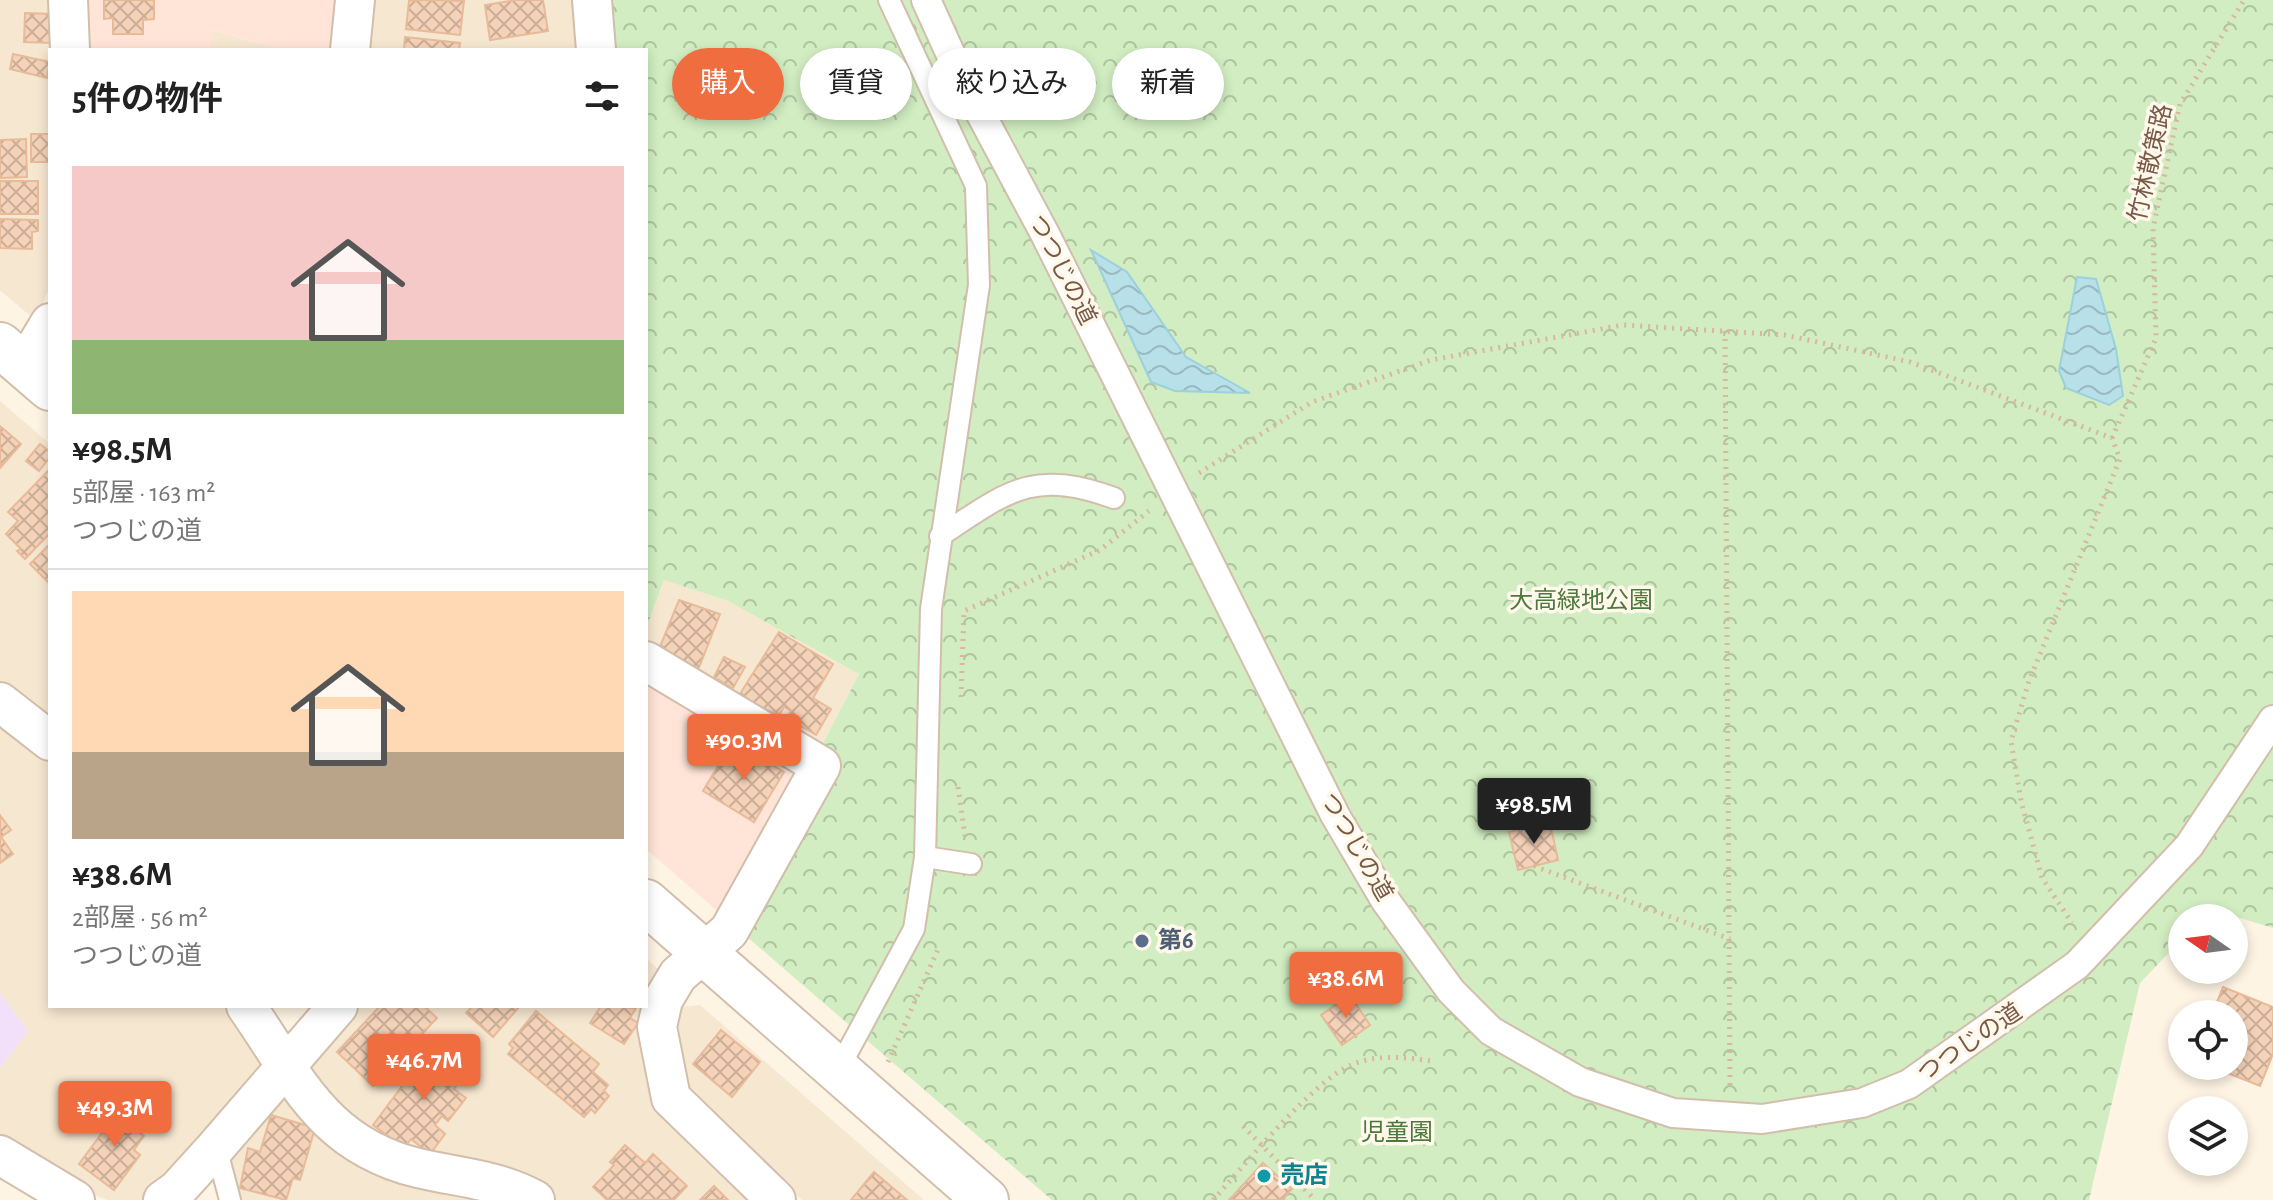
<!DOCTYPE html>
<html lang="ja">
<meta charset="utf-8">
<style>
body{margin:0;font-family:"Alegreya Sans","Noto Sans JP",sans-serif;background:#f6f6f6;color:#222;height:100vh;display:flex;flex-direction:column;font-size:30px;white-space:nowrap}
*{box-sizing:border-box;margin:0}
p{font-size:26px;color:#767676}
.icon{flex:none;width:44px;height:44px;fill:none;stroke:currentColor;stroke-width:2;stroke-linecap:round;stroke-linejoin:round}
.map{position:relative;flex:1;overflow:hidden}
.details{position:absolute;left:48px;top:48px;width:600px;height:960px;display:flex;flex-direction:column;background:#fff;border-radius:0px;box-shadow:0 4px 12px #0003}
.details>*{flex:none}
.guide{position:absolute;left:672px;top:48px;width:760px;height:72px;display:flex;gap:16px}
.needle{width:52px;rotate:284deg}
.controls{position:absolute;left:2168px;top:904px;display:grid;gap:16px}
.controls a{display:grid;place-items:center;width:80px;height:80px;border-radius:50%;background:#fff;box-shadow:0 4px 12px #0003;font-size:40px}
.price{position:absolute;translate:-50% -68px;padding:0 18px;border-radius:8px;background:#f06d40;color:#fff;font-size:26px;line-height:52px;filter:drop-shadow(0 2px 4px #0008)}
.price::after{content:'';position:absolute;left:50%;top:48px;width:24px;height:18px;margin-left:-12px;background:inherit;clip-path:polygon(0 0,100% 0,50% 100%)}
.price.current{background:#222;color:#fff}
ul{padding:0;list-style:none}
li{display:grid;align-content:center;gap:16px;height:424px;padding:0 24px}
li+li{border-top:2px solid #e0e0e0}
li span{display:grid;place-items:center;height:248px;border-radius:0px;color:#555}
li>.icon{margin-inline-start:auto}
span .icon{width:144px;height:144px;fill:#fffc;stroke-width:1}
li b{font-size:34px}
h2{display:flex;justify-content:space-between;align-items:center;height:96px;padding:0 24px;font-size:34px}
.chip{padding:0 28px;border-radius:36px;background:#fff;box-shadow:0 4px 12px #0003;font-size:28px;line-height:72px}
.chip.current{background:#f06d40;color:#fff}
.map>svg:first-child{display:block}
.residential{fill:#f6e7d1}
.commercial{fill:#ffe4d7}
.education{fill:#f2e0fa}
.forest{fill:url(#forest-crowns)}
.water{fill:url(#water-waves);stroke:#9cd0dc;stroke-width:2}
.building{fill:url(#building-cross-hatch);stroke:#e9ba98;stroke-width:2}
.lines{fill:none;stroke-linecap:round;stroke-linejoin:round}
.service-casing{stroke:#d2beab;stroke-width:24}
.pedestrian-casing{stroke:#d2beab;stroke-width:32}
.minor-casing{stroke:#d2beab;stroke-width:42}
.tertiary-casing{stroke:#d2beab;stroke-width:48}
.path{stroke:#dab69c;stroke-width:5;stroke-dasharray:2 6;stroke-linecap:butt}
.service{stroke:#fff;stroke-width:20}
.pedestrian{stroke:#fff;stroke-width:28}
.minor{stroke:#fff;stroke-width:38}
.tertiary{stroke:#fff;stroke-width:44}
.service-dot{fill:#5c6f8a;stroke:#fff8eb;stroke-width:3}
.culture-dot{fill:#0f9aa8;stroke:#fff8eb;stroke-width:3}
.labels{text-anchor:middle;dominant-baseline:central;stroke-width:7;stroke-linejoin:round;paint-order:stroke}
.street-label{font-size:24px;fill:#785a47;stroke:#fff8eb}
.park-label{font-size:24px;fill:#4c793c;stroke:#fff8eb}
.service-label{font-size:24px;font-weight:bold;fill:#4e5e75;stroke:#fff8eb;text-anchor:start}
.culture-label{font-size:24px;font-weight:bold;fill:#0d838f;stroke:#fff8eb;text-anchor:start}
</style>
<div class="map">
<svg width="2273" height="1200" viewBox="0 0 2273 1200">
<defs>
<pattern id="forest-crowns" width="20" height="18" patternUnits="userSpaceOnUse" patternTransform="scale(2)"><rect width="20" height="18" fill="#d1edc1"/><path d="M2 6a3 3 0 1 1 6 0M12 15a3 3 0 1 1 6 0" fill="none" stroke="#aec39f"/></pattern>
<pattern id="water-waves" width="16" height="10" patternUnits="userSpaceOnUse" patternTransform="scale(2)"><rect width="16" height="10" fill="#b7e0e9"/><path d="M0 5q4-4 8 0t8 0" fill="none" stroke="#9ab9bf"/></pattern>
<pattern id="building-cross-hatch" width="8" height="8" patternUnits="userSpaceOnUse" patternTransform="scale(2)"><rect width="8" height="8" fill="#f5d3b9"/><path d="M0 0l8 8M0 8l8-8" fill="none" stroke="#cbae98"/></pattern>
</defs>
<rect width="100%" height="100%" fill="#fef4e4"/>
<!-- residential -->
<g class="residential">
<path d="M0,0H55L57,50H50V287L35,320L0,290Z"/>
<path d="M369,0H577L580,50H363Z"/>
<path d="M213,30L281,50H209Z"/>
<path d="M0,401L50,444V728L0,690Z"/>
<path d="M664,580L728,601L859,674L818,753L646,650V629Z"/>
<path d="M0,715L50,758V1006H236L271,1060L157,1194L142,1200H107L74,1187L0,1144V1068L28,1031L0,993Z"/>
<path d="M646,958L658,969L643,1026L641,1054L648,1078L753,1200H551L341,1123L303,1059L350,1006H646Z"/>
<path d="M700,1005L924,1200H802L687,1089L676,1027L681,1007Z"/>
<path d="M291,1090L314,1119L522,1200H235L224,1146Z"/>
</g>
<!-- commercial -->
<g class="commercial">
<path d="M81,0H339L335,50H281L214,30L209,50H83Z"/>
<path d="M646,670L799,761L801,777L722,915L646,849Z"/>
</g>
<!-- education -->
<path class="education" d="M0,993L28,1031L0,1068Z"/>
<!-- forest -->
<path class="forest" d="M607,0H2273V928L2207,908L2199,918H2182V939L2140,983L2089,1200H1052L745,935L818,753L859,674L728,601L664,580L646,629V50H609Z"/>
<!-- water -->
<g class="water">
<path d="M1091,250L1127,272L1186,357L1250,393L1175,391L1151,382Z"/>
<path d="M2077,277L2096,279L2116,349L2123,396L2109,405L2066,388L2059,371Z"/>
</g>
<!-- building -->
<g class="building">
<path d="M104,0H154V19L143,20V34H113V18L104,19Z"/>
<path d="M427,0L464,1L460,35L406,29L409,1Z"/>
<path d="M517,0H543L548,31L490,40L485,5Z"/>
<path d="M25,13L54,14L53,43L24,42Z"/>
<path d="M405,37L460,43L459,50H404Z"/>
<path d="M13,54L50,62L47,78L10,69Z"/>
<rect x="31" y="134" width="19" height="28"/>
<path d="M26,139L27,177L0,178V140Z"/>
<rect x="0" y="181" width="38" height="33"/>
<path d="M0,219L38,220V231L32,232V249L0,248Z"/>
<path d="M0,426L21,444L0,468Z"/>
<path d="M40,444L50,452V457L39,471L26,461Z"/>
<path d="M50,469V533L25,559L17,551L21,549L6,534L18,521L8,512Z"/>
<path d="M50,544V584L30,564Z"/>
<path d="M679,600L720,614L698,670L657,654Z"/>
<path d="M779,632L833,664L813,698L831,709L816,735L787,718L791,711L784,707L779,715L738,697Z"/>
<path d="M724,657L745,667L733,688L714,677Z"/>
<path d="M733,741L784,772L754,822L703,791Z"/>
<path d="M0,815L11,830L1,837L13,854L0,863Z"/>
<path d="M1550,823L1558,860L1518,870L1509,832Z"/>
<path d="M2223,987L2273,1007V1054L2260,1086L2210,1066H2234V1014H2212Z"/>
<path d="M1350,995L1370,1025L1342,1045L1321,1015Z"/>
<path d="M380,1006H424L437,1018L373,1086L337,1052Z"/>
<path d="M473,1006H520L493,1037L466,1013Z"/>
<path d="M601,1006L636,1008L630,1018L638,1023L624,1044L590,1023Z"/>
<path d="M536,1011L599,1064L593,1072L608,1085L604,1091L609,1096L595,1113L591,1109L584,1117L508,1054L513,1048L509,1044Z"/>
<path d="M721,1030L760,1062L732,1097L693,1064Z"/>
<path d="M433,1045L467,1071L454,1089L466,1098L448,1121L442,1116L435,1125L445,1134L430,1154L411,1139L404,1148L373,1125Z"/>
<path d="M122,1106L144,1123L138,1131L144,1136L134,1150L140,1155L114,1190L79,1164Z"/>
<path d="M271,1115L315,1128L300,1180L293,1178L286,1200L240,1188L248,1148L260,1152Z"/>
<path d="M625,1145L645,1163L653,1154L687,1186L674,1200H607L593,1187L614,1165L610,1162Z"/>
<path d="M1263,1163L1292,1189L1282,1200H1229Z"/>
<path d="M874,1172L907,1200H851Z"/>
<path d="M714,1186L728,1200H700Z"/>
</g>
<g class="lines">
<!-- service casing -->
<g class="service-casing">
<g id="service">
<path d="M940,536C1007,492 1032,468 1114,498"/>
<path d="M925,857L971,864"/>
<path d="M839,1068L914,929L925,857L931,609L979,285L976,186L889,0"/>
<path d="M216,1147L230,1200"/>
</g>
</g>
<!-- pedestrian casing -->
<g class="pedestrian-casing">
<path id="pedestrian" d="M926,0L961,77L1045,234L1335,815L1385,900L1451,991L1491,1031L1580,1082L1673,1113L1762,1119L1862,1103L1909,1084L2077,965L2189,846L2273,720"/>
</g>
<!-- minor casing -->
<g class="minor-casing">
<g id="minor">
<path d="M68,0L70,50"/>
<path d="M592,0L596,50"/>
<path d="M350,50L355,0"/>
<path d="M24,366L50,323"/>
<path d="M646,661L821,766L729,931L678,975L663,1000L657,1027L671,1098L776,1200"/>
<path d="M0,702L50,741"/>
<path d="M246,1006C297,1079 323,1145 418,1168C461,1178 496,1179 535,1200"/>
<path d="M0,1155L75,1200"/>
<path d="M163,1200L177,1190L216,1147L338,1006"/>
</g>
</g>
<!-- tertiary casing -->
<g class="tertiary-casing">
<g id="tertiary">
<path d="M0,345L50,388"/>
<path d="M646,902L986,1200"/>
</g>
</g>
<!-- path -->
<g class="path">
<path d="M1725,331L1730,1088"/>
<path d="M2112,438L2156,338L2153,228L2180,104L2244,0"/>
<path d="M1199,473L1312,402L1431,360L1623,325L1785,335L1910,362L2112,438L2120,459L2029,681L2011,741L2021,801L2042,878L2072,923"/>
<path d="M961,697L964,611L1100,550L1149,511"/>
<path d="M958,787L965,836"/>
<path d="M1534,866L1730,939"/>
<path d="M888,1062L939,947"/>
<path d="M1243,1126L1315,1200"/>
<path d="M1213,1200C1243,1167 1312,1082 1351,1065C1376,1054 1405,1057 1431,1061"/>
</g>
<!-- service -->
<use href="#service" class="service"/>
<!-- pedestrian -->
<use href="#pedestrian" class="pedestrian"/>
<!-- minor -->
<use href="#minor" class="minor"/>
<!-- tertiary -->
<use href="#tertiary" class="tertiary"/>
</g>
<!-- markers -->
<circle class="service-dot" cx="1142" cy="941" r="8"/>
<circle class="culture-dot" cx="1264" cy="1176" r="8"/>
<g class="labels">
<!-- street labels -->
<g class="street-label">
<text transform="translate(2151 163) rotate(-77)">竹林散策路</text>
<text transform="translate(1062 270) rotate(63)">つつじの道</text>
<text transform="translate(1356 847) rotate(60)">つつじの道</text>
<text transform="translate(1970 1043) rotate(-34)">つつじの道</text>
</g>
<!-- park labels -->
<g class="park-label">
<text x="1581" y="601">大高緑地公園</text>
<text x="1397" y="1133">児童園</text>
</g>
<!-- service labels -->
<g class="service-label">
<text x="1158" y="941">第6</text>
</g>
<!-- culture labels -->
<g class="culture-label">
<text x="1280" y="1176">売店</text>
</g>
</g>
</svg>
<div class="controls">
<a><svg class="needle" viewBox="-14 -14 28 28"><path d="M0-13l5 13h-10z" fill="#e53935"/><path d="M0 13l5-13h-10z" fill="#767676"/></svg></a>
<a><svg class="icon" aria-label="locate" viewBox="0 0 24 24"><circle cx="12" cy="12" r="6"/><path d="M12 2v4M12 18v4M2 12h4M18 12h4"/></svg></a>
<a><svg class="icon" aria-label="layers" viewBox="0 0 24 24"><path d="M12 4l9 5-9 5-9-5zM3 14l9 5 9-5"/></svg></a>
</div>
<b class="price" style="left:744px;top:782px">¥90.3M</b>
<b class="price current" style="left:1534px;top:846px">¥98.5M</b>
<b class="price" style="left:1346px;top:1020px">¥38.6M</b>
<b class="price" style="left:424px;top:1102px">¥46.7M</b>
<b class="price" style="left:115px;top:1149px">¥49.3M</b>
<div class="guide">
<a class="chip current">購入</a>
<a class="chip">賃貸</a>
<a class="chip">絞り込み</a>
<a class="chip">新着</a>
</div>
<section class="details">
<h2>5件の物件<svg class="icon" aria-label="filters" viewBox="0 0 24 24"><path d="M4 7h16M4 17h16"/><circle cx="9" cy="7" r="2"/><circle cx="15" cy="17" r="2"/></svg></h2>
<ul>
<li><span style="background:linear-gradient(#f6c9c9 70%,#8fb573 0)"><svg class="icon" aria-label="home" viewBox="0 0 24 24"><path d="M3 11l9-7 9 7M6 9v11h12V9"/></svg></span><div><b>¥98.5M</b><p>5部屋 · 163 m²</p><p>つつじの道</p></div></li>
<li><span style="background:linear-gradient(#ffd9b3 65%,#b9a48a 0)"><svg class="icon" aria-label="home" viewBox="0 0 24 24"><path d="M3 11l9-7 9 7M6 9v11h12V9"/></svg></span><div><b>¥38.6M</b><p>2部屋 · 56 m²</p><p>つつじの道</p></div></li>
</ul>
</section>
</div>
